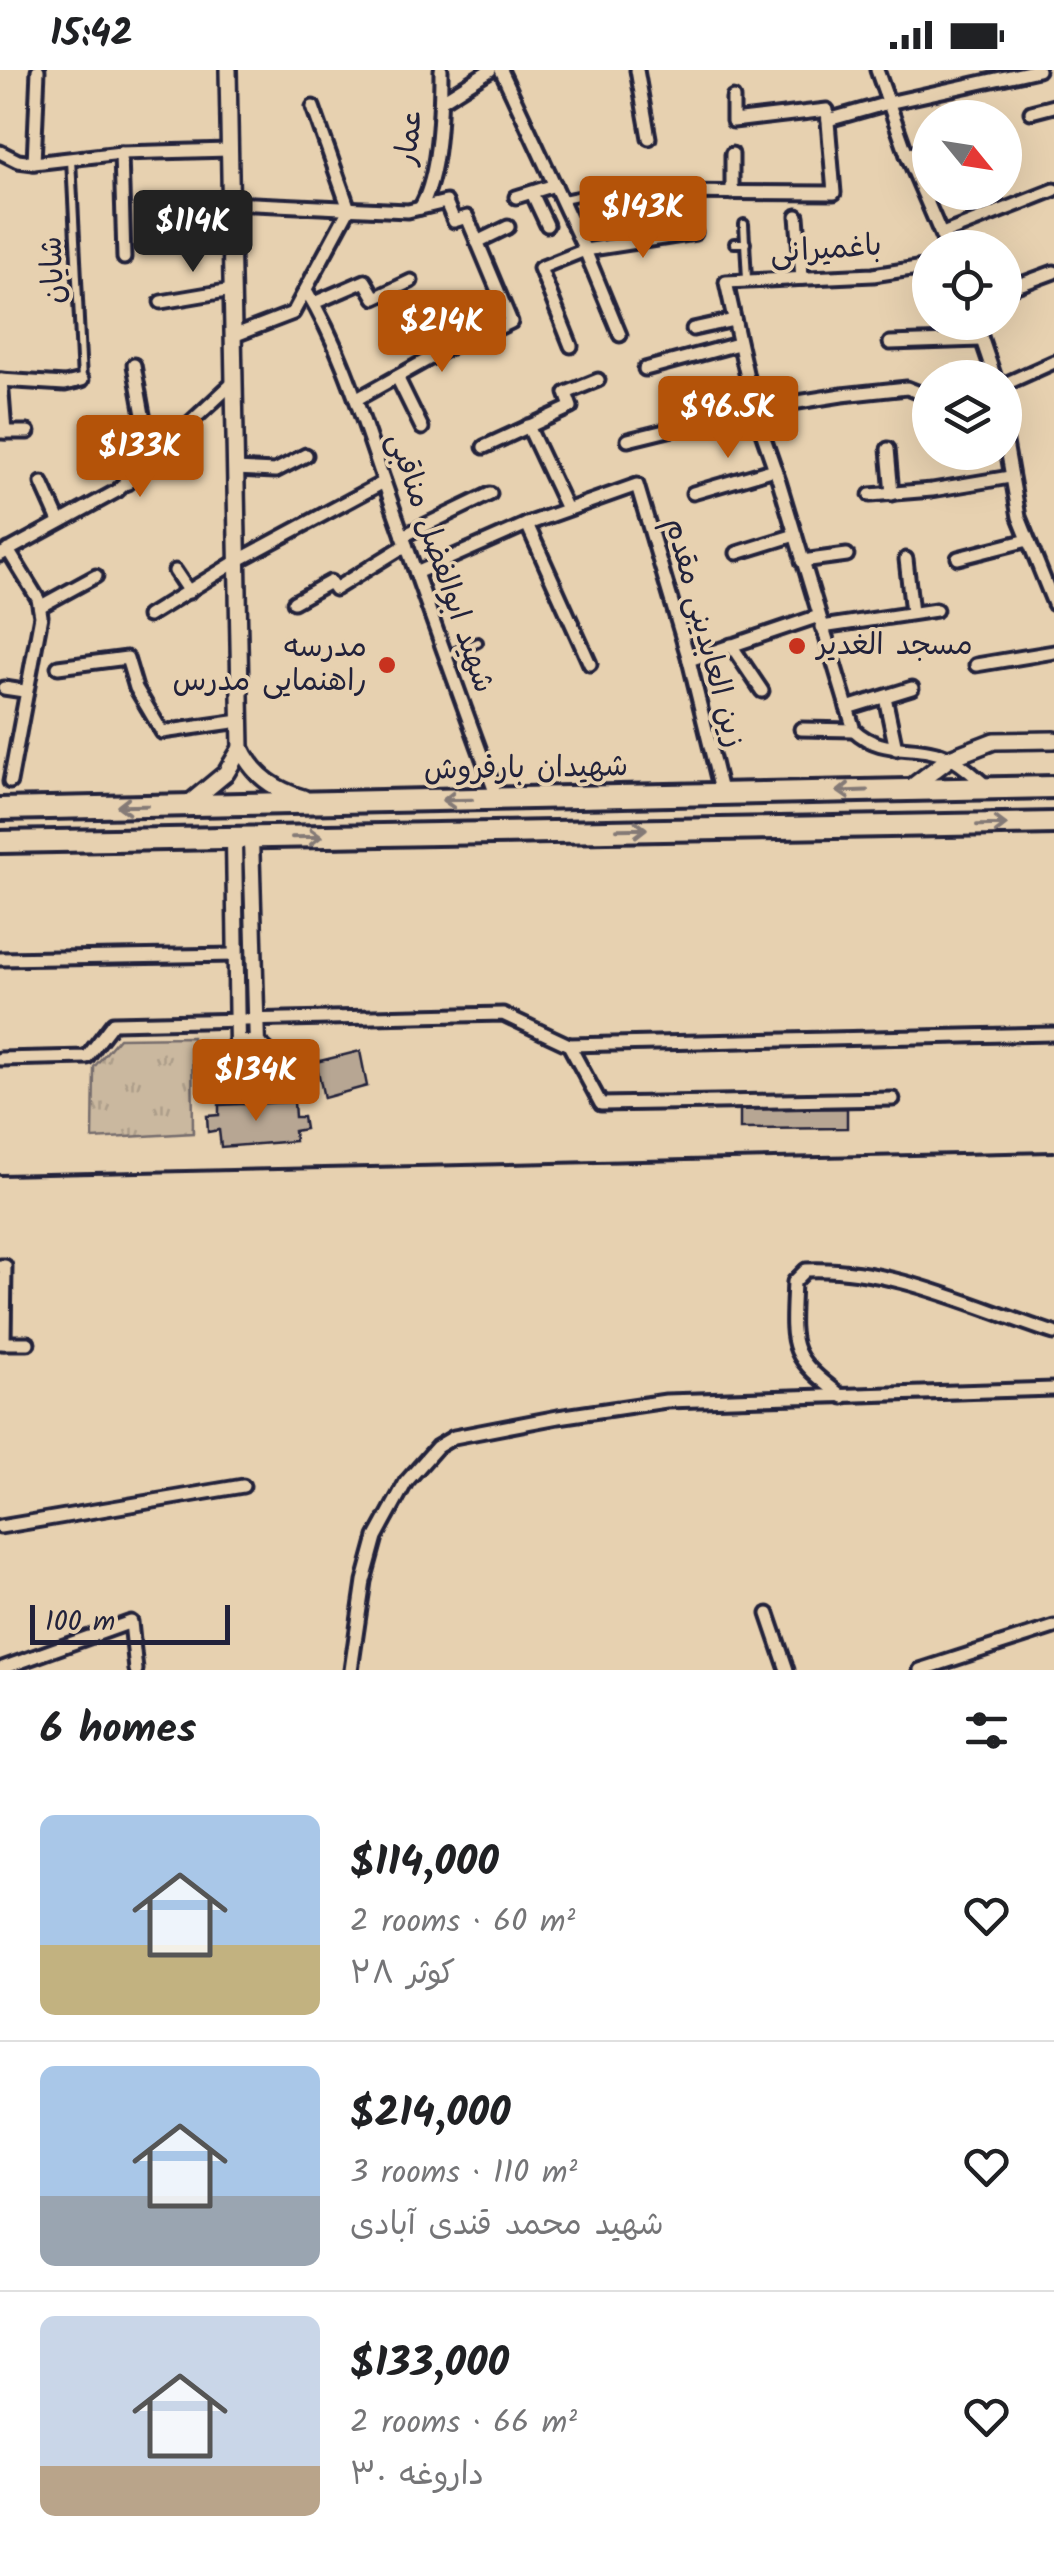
<!DOCTYPE html>
<meta charset="utf-8">
<style>
body{margin:0;font-family:Kalam,"Playpen Sans Arabic",sans-serif;background:#f2f2f2;color:#202124;height:100vh;display:flex;flex-direction:column;font-size:38px;white-space:nowrap}
*{box-sizing:border-box;margin:0}
p{font-size:32px;color:#757577}
.icon{flex:none;width:55px;height:55px;fill:none;stroke:currentColor;stroke-width:2;stroke-linecap:round;stroke-linejoin:round}
.map{position:relative;height:1600px;overflow:hidden}
.sheet{display:flex;flex-direction:column;background:#fff;flex:1}
.sheet>*{flex:none}
.needle{width:65px;rotate:120deg}
.controls{position:absolute;left:912px;top:30px;display:grid;gap:20px}
.controls a{display:grid;place-items:center;width:110px;height:110px;border-radius:50%;background:#fff;box-shadow:0 10px 40px #0002;font-size:50px}
.scale{position:absolute;left:30px;bottom:25px;width:200px;box-sizing:border-box;padding-left:10px;border:5px solid #22223b;border-top:0;font-size:28px;line-height:35px;white-space:nowrap;color:#22223b;-webkit-text-stroke:8px #e7d1b0;paint-order:stroke}
.price{position:absolute;translate:-50% -85px;padding:0 22px;border-radius:10px;background:#b45309;color:#fff;font-size:32px;line-height:65px;filter:drop-shadow(0 2px 5px #0008)}
.price::after{content:'';position:absolute;left:50%;top:60px;width:30px;height:22px;margin-left:-15px;background:inherit;clip-path:polygon(0 0,100% 0,50% 100%)}
.price.selected{background:#222;color:#fff}
ul{padding:0;list-style:none}
li{display:flex;align-items:center;gap:30px;height:250px;padding:0 40px}
li+li{border-top:2px solid #e0e0e0}
li span{display:grid;place-items:center;flex:none;width:280px;height:200px;border-radius:15px;color:#555}
li>.icon{margin-inline-start:auto}
span .icon{width:120px;height:120px;fill:#fffc;stroke-width:1}
li b{font-size:42px}
h2{display:flex;justify-content:space-between;align-items:center;height:120px;padding:0 40px;font-size:42px}
.status{display:flex;justify-content:space-between;align-items:center;height:70px;padding:0 50px;background:#fff;direction:ltr}
.status svg{height:28px;fill:currentColor}
.map>svg:first-child{display:block}
.park{fill:url(#park-tufts);stroke:#766d6d;stroke-width:2.5}
.building{fill:#b7a693;stroke:#22223b;stroke-width:2.5}
.lines{fill:none;stroke-linecap:round;stroke-linejoin:round}
.service-casing{stroke:#22223b;stroke-width:14}
.minor-casing{stroke:#22223b;stroke-width:19}
.tertiary-casing{stroke:#22223b;stroke-width:21}
.secondary-casing{stroke:#22223b;stroke-width:22}
.trunk-casing{stroke:#22223b;stroke-width:28}
.service{stroke:#e7d1b0;stroke-width:6}
.minor{stroke:#e7d1b0;stroke-width:11}
.tertiary{stroke:#e7d1b0;stroke-width:14}
.secondary{stroke:#e7d1b0;stroke-width:15}
.trunk{stroke:#e7d1b0;stroke-width:20}
.rail{stroke:#22223b;stroke-width:4}
.oneway{stroke:#847a76}
.poi-dot{fill:#c8321e;stroke:#e7d1b0;stroke-width:4}
.labels{text-anchor:middle;dominant-baseline:central;stroke-width:8;stroke-linejoin:round;paint-order:stroke}
.street-label{font-size:30px;fill:#22223b;stroke:#e7d1b0}
.poi-label{font-size:30px;fill:#22223b;stroke:#e7d1b0;text-anchor:start}
</style>
<div class="status"><b>15:42</b><svg viewBox="0 0 49 12"><path d="M0 12V9h3v3zM5 12V6h3v6zM10 12V3h3v9zM15 12V0h3v12zM26 1h20v11H26zM47 4h2v5h-2z"/></svg></div>
<div class="map">
<svg width="1054" height="1600" viewBox="0 0 1054 1600">
<defs>
<pattern id="park-tufts" width="24" height="20" patternUnits="userSpaceOnUse" patternTransform="scale(2.5)"><rect width="24" height="20" fill="#cab89f"/><path d="M3 7l-1-3M5 7V3M7 7l1-3M15 17l-1-3M17 17v-4M19 17l1-3" fill="none" stroke="#ad9e8a"/></pattern>
</defs>
<rect width="100%" height="100%" fill="#e7d1b0"/>
<filter id="ink" filterUnits="userSpaceOnUse"><feTurbulence type="fractalNoise" baseFrequency=".01" numOctaves="2"/><feDisplacementMap in="SourceGraphic" scale="20" xChannelSelector="R" yChannelSelector="G"/><feConvolveMatrix kernelMatrix="1 2 1 2 8 2 1 2 1" color-interpolation-filters="sRGB"/></filter>
<g filter="url(#ink)">
<!-- park -->
<path class="park" d="M192,967L193,1063L93,1069L94,997L119,968Z"/>
<!-- building -->
<g class="building">
<path d="M360,981L367,1016L324,1028L316,992Z"/>
<path d="M294,1032L295,1047H303L305,1059L294,1061L295,1071L221,1077L219,1060L208,1062L207,1046L219,1045V1035Z"/>
<path d="M847,1038V1058L740,1059V1039Z"/>
</g>
<g class="lines">
<!-- service casing -->
<g class="service-casing">
<g id="service">
<path d="M71,89L82,310"/>
<path d="M563,129L597,122"/>
<path d="M744,154L747,209"/>
<path d="M734,173H746"/>
<path d="M447,586L478,572"/>
</g>
</g>
<!-- minor casing -->
<g class="minor-casing">
<g id="minor">
<path d="M501,0L585,180L620,265"/>
<path d="M637,0L649,68"/>
<path d="M877,0L907,85L947,178"/>
<path d="M441,31L490,0"/>
<path d="M1031,42L1054,36"/>
<path d="M828,50L888,33L1038,0"/>
<path d="M0,82L18,91L34,93L121,83L229,80"/>
<path d="M121,83L124,188"/>
<path d="M732,84V123"/>
<path d="M907,85L930,78"/>
<path d="M34,93L38,0"/>
<path d="M647,122L834,123L827,40L733,51V28"/>
<path d="M532,123L547,155"/>
<path d="M516,127L555,115"/>
<path d="M230,133L408,141L446,132L454,151L467,147L511,252L475,269L468,267L357,329"/>
<path d="M420,138C440,107 441,37 441,0"/>
<path d="M797,146L802,208"/>
<path d="M942,164L1054,120"/>
<path d="M477,172L508,157"/>
<path d="M930,196L873,205L726,212L754,339L779,411L854,660C882,687 918,672 950,688C963,694 976,708 988,717"/>
<path d="M306,220C345,285 364,355 389,426C424,527 461,629 498,730"/>
<path d="M1005,220L1054,202"/>
<path d="M161,232L232,220"/>
<path d="M314,233L365,211L375,228L411,211"/>
<path d="M976,252L995,308"/>
<path d="M693,259L734,250"/>
<path d="M233,266L293,243L349,139L313,37"/>
<path d="M890,273L981,270"/>
<path d="M571,276L540,198L585,180L695,163"/>
<path d="M134,295L151,389"/>
<path d="M645,299L738,274"/>
<path d="M397,307L422,358"/>
<path d="M0,310L65,314L82,310"/>
<path d="M1,310L5,362"/>
<path d="M1005,314L1054,292"/>
<path d="M528,356L567,439"/>
<path d="M0,362H28"/>
<path d="M1005,367L1019,447L1054,534"/>
<path d="M628,370L754,339L842,325L907,318L930,327"/>
<path d="M103,371L128,413"/>
<path d="M484,377L571,337L566,323L598,310"/>
<path d="M888,379L892,424"/>
<path d="M235,399L275,401L306,385"/>
<path d="M42,413L59,451"/>
<path d="M693,423L775,399"/>
<path d="M870,425L932,420L1010,407"/>
<path d="M527,454L590,594"/>
<path d="M403,466L490,424"/>
<path d="M8,480L38,529L41,546L10,712"/>
<path d="M737,483L795,465"/>
<path d="M0,485L117,421L234,312"/>
<path d="M958,488L1028,470"/>
<path d="M906,489L912,543"/>
<path d="M802,491L847,485"/>
<path d="M175,501L189,522"/>
<path d="M416,503L527,454L637,415L689,590L722,725"/>
<path d="M294,532L330,512L335,519L406,475"/>
<path d="M41,536L96,506"/>
<path d="M148,546L237,491L384,412"/>
<path d="M822,557L936,540"/>
<path d="M731,575L762,621"/>
<path d="M689,590L819,546"/>
<path d="M976,595L1054,582"/>
<path d="M58,597L127,588L136,618L162,662L240,651"/>
<path d="M4,618L24,621"/>
<path d="M885,627L896,679"/>
<path d="M847,638L912,618"/>
<path d="M801,659L854,660"/>
<path d="M0,889L235,885"/>
<path d="M569,975L1054,964"/>
<path d="M0,989L87,987L113,953L503,944L569,975L601,1034L893,1029"/>
<path d="M0,1196H5L4,1273"/>
<path d="M0,1273H28"/>
<path d="M843,1327C788,1285 791,1279 794,1212L806,1200C891,1196 974,1237 1054,1263"/>
<path d="M0,1457L243,1416"/>
<path d="M768,1544L787,1600"/>
<path d="M0,1599L131,1552L136,1600"/>
<path d="M351,1600L364,1511L376,1467L406,1412L437,1377L454,1367L558,1347L666,1331L1054,1319"/>
<path d="M920,1600L1054,1557"/>
</g>
</g>
<!-- tertiary casing -->
<g class="tertiary-casing">
<g id="tertiary">
<path d="M251,768L257,975"/>
<path d="M234,769L237,975"/>
<circle cx="248" cy="999" r="26"/>
</g>
</g>
<!-- secondary casing -->
<g class="secondary-casing">
<g id="secondary">
<path d="M228,0L241,678C253,705 274,720 303,728"/>
<path d="M908,720L950,688L994,671L1054,670"/>
<path d="M186,736L226,703L241,678"/>
</g>
</g>
<!-- trunk casing -->
<g class="trunk-casing">
<g id="trunk">
<path d="M0,739L1054,717"/>
<path d="M0,772L1054,753"/>
</g>
</g>
<!-- service -->
<use href="#service" class="service"/>
<!-- minor -->
<use href="#minor" class="minor"/>
<!-- tertiary -->
<use href="#tertiary" class="tertiary"/>
<!-- secondary -->
<use href="#secondary" class="secondary"/>
<!-- trunk -->
<use href="#trunk" class="trunk"/>
<!-- rail -->
<path class="rail" d="M0,1105L1054,1082"/>
</g>
<!-- one-way arrows -->
<defs><path id="oneway-shaft" d="M-6 0H5M1.5-3L5.5 0L1.5 3" fill="none" stroke-width="1.6" stroke-linecap="round" stroke-linejoin="round" transform="scale(2.5)"/></defs>
<g class="oneway">
<use href="#oneway-shaft" transform="translate(852 721) rotate(178)"/>
<use href="#oneway-shaft" transform="translate(457 730) rotate(179)"/>
<use href="#oneway-shaft" transform="translate(132 736) rotate(179)"/>
<use href="#oneway-shaft" transform="translate(992 755) rotate(-1)"/>
<use href="#oneway-shaft" transform="translate(632 759) rotate(-1)"/>
<use href="#oneway-shaft" transform="translate(307 767) rotate(-1)"/>
</g>
</g>
<!-- markers -->
<g class="poi-dot">
<circle cx="797" cy="576" r="10"/>
<circle cx="387" cy="595" r="10"/>
</g>
<g class="labels">
<!-- street labels -->
<g class="street-label">
<text transform="translate(410 67) rotate(-83)">عمار</text>
<text transform="translate(826 180) rotate(-4)">باغمیرانی</text>
<text transform="translate(54 200) rotate(-93)">شایان</text>
<text transform="translate(440 493) rotate(71)">شهید ابوالفضل مناقبی</text>
<text transform="translate(704 563) rotate(75)">زین العابدینی مقدم</text>
<text transform="translate(526 699) rotate(-1)">شهیدان بارفروش</text>
</g>
<!-- poi labels -->
<g class="poi-label">
<text x="817" y="576">مسجد الغدیر</text>
<text x="367" y="578" text-anchor="end">مدرسه<tspan x="367" dy="34">راهنمایی مدرس</tspan></text>
</g>
</g>
</svg>
<div class="controls">
<a><svg class="needle" viewBox="-14 -14 28 28"><path d="M0-13l5 13h-10z" fill="#e53935"/><path d="M0 13l5-13h-10z" fill="#757577"/></svg></a>
<a><svg class="icon" aria-label="locate" viewBox="0 0 24 24"><circle cx="12" cy="12" r="6"/><path d="M12 2v4M12 18v4M2 12h4M18 12h4"/></svg></a>
<a><svg class="icon" aria-label="layers" viewBox="0 0 24 24"><path d="M12 4l9 5-9 5-9-5zM3 14l9 5 9-5"/></svg></a>
</div>
<div class="scale">100 m</div>
<b class="price" style="left:643px;top:191px">$143K</b>
<b class="price selected" style="left:193px;top:205px">$114K</b>
<b class="price" style="left:442px;top:305px">$214K</b>
<b class="price" style="left:728px;top:391px">$96.5K</b>
<b class="price" style="left:140px;top:430px">$133K</b>
<b class="price" style="left:256px;top:1054px">$134K</b>
</div>
<section class="sheet">
<h2>6 homes<svg class="icon" aria-label="filters" viewBox="0 0 24 24"><path d="M4 7h16M4 17h16"/><circle cx="9" cy="7" r="2"/><circle cx="15" cy="17" r="2"/></svg></h2>
<ul>
<li><span style="background:linear-gradient(#a9c7e8 65%,#c2b280 0)"><svg class="icon" aria-label="home" viewBox="0 0 24 24"><path d="M3 11l9-7 9 7M6 9v11h12V9"/></svg></span><div><b>$114,000</b><p>2 rooms · 60 m²</p><p>کوثر ۲۸</p></div><svg class="icon" aria-label="heart" viewBox="0 0 24 24"><path d="M12 20l-8-8c-3-5 5-10 8-4 3-6 11-1 8 4z"/></svg></li>
<li><span style="background:linear-gradient(#a9c7e8 65%,#9aa5b1 0)"><svg class="icon" aria-label="home" viewBox="0 0 24 24"><path d="M3 11l9-7 9 7M6 9v11h12V9"/></svg></span><div><b>$214,000</b><p>3 rooms · 110 m²</p><p>شهید محمد قندی آبادی</p></div><svg class="icon" aria-label="heart" viewBox="0 0 24 24"><path d="M12 20l-8-8c-3-5 5-10 8-4 3-6 11-1 8 4z"/></svg></li>
<li><span style="background:linear-gradient(#c9d6e8 75%,#b9a48a 0)"><svg class="icon" aria-label="home" viewBox="0 0 24 24"><path d="M3 11l9-7 9 7M6 9v11h12V9"/></svg></span><div><b>$133,000</b><p>2 rooms · 66 m²</p><p>داروغه ۳۰</p></div><svg class="icon" aria-label="heart" viewBox="0 0 24 24"><path d="M12 20l-8-8c-3-5 5-10 8-4 3-6 11-1 8 4z"/></svg></li>
</ul>
</section>
